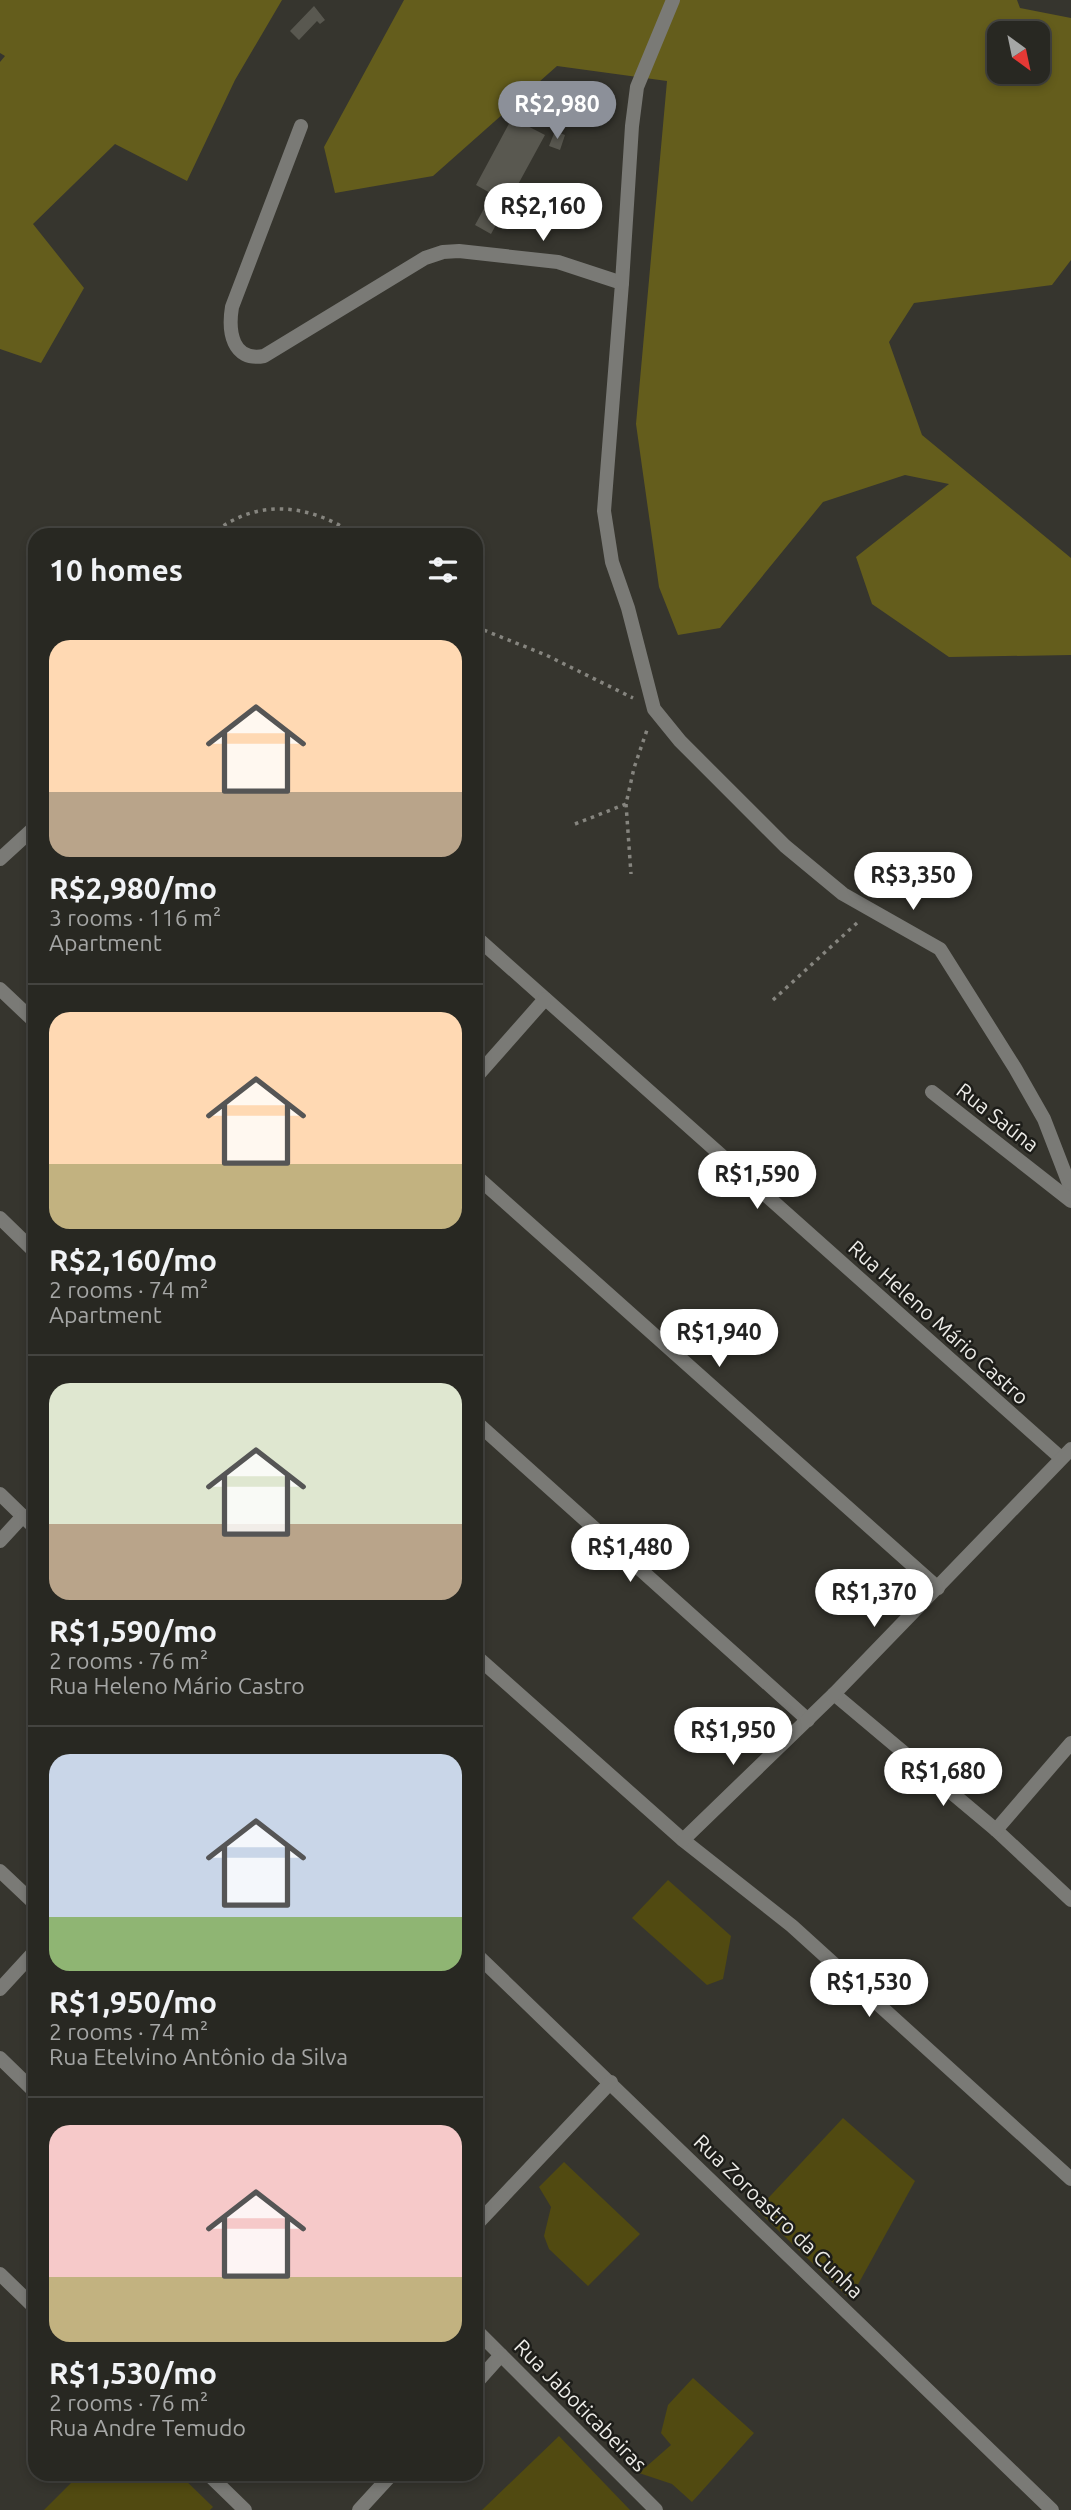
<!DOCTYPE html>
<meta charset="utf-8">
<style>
body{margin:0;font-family:Ubuntu,sans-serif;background:#34342f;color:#f1f3f6;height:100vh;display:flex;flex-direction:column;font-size:26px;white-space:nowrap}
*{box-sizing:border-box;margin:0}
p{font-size:23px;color:#a5a6a5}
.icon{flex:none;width:38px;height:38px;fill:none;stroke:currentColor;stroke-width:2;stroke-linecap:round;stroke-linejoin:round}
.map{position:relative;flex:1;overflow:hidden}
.panel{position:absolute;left:28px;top:528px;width:455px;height:1953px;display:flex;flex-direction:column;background:#282822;border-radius:21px;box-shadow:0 4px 10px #0003,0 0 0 2px #444440}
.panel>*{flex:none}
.needle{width:46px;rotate:147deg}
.tools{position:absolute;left:987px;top:21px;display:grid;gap:14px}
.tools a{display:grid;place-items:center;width:63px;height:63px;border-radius:14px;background:#282822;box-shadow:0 4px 10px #0003,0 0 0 2px #444440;font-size:35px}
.price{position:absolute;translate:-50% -60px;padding:0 16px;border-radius:24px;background:#fff;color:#222;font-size:23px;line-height:46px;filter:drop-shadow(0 2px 4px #0008)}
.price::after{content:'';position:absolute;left:50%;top:42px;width:21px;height:16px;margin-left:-10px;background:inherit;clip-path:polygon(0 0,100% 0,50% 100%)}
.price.selected{background:#8c9099;color:#fff}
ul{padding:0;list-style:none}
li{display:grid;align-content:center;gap:14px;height:371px;padding:0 21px}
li+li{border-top:2px solid #444440}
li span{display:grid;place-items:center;height:217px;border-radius:21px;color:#555}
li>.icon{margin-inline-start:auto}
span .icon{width:126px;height:126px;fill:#fffc;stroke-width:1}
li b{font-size:30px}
h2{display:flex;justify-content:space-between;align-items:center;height:84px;padding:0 21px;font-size:30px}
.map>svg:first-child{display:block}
.green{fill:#514a11}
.forest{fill:#645d1c;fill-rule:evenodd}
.building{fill:#595850}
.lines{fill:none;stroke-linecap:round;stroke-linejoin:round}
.path{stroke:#86857f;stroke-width:3.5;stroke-dasharray:3.5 5;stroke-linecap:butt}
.street{stroke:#7a7a76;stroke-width:14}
.labels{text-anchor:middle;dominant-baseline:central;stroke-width:5;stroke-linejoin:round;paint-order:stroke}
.street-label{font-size:21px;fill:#edece8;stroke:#1d1d19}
</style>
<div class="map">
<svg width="1071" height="2510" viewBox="0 0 1071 2510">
<rect width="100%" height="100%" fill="#36352e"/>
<!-- green -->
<g class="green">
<path d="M668,1880L731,1936L723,1979L707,1985L632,1918Z"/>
<path d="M843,2118L915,2181L850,2299L757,2210Z"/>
<path d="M564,2162L640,2234L588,2286L549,2249L544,2236L551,2207L539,2187Z"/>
<path d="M693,2378L754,2433L692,2502L672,2484L639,2473L671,2445L661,2433L668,2405Z"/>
<path d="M559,2436L630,2510H482Z"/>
<path d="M79,2475H180L213,2507L210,2510H44Z"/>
</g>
<!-- forest -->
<g class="forest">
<path d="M0,0H282L235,80L187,181L115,144L33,224L84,288L41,363L0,349V62L5,56L0,53Z"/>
<path d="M404,0H1017L1020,8L1071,18V260L1052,285L914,303L889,342L922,435L1071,558V655L949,657L872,604L856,557L949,484L905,475L823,502L720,628L678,635L659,587L636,424L667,81L557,66L433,176L335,193L324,147ZM999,33H1038V72H999Z"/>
</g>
<!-- building -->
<g class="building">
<path d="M314,6L325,20L320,24L317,21L299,40L290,31Z"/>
<path d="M512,118L545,135L491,234L475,225L492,194L476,185Z"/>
<path d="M555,131L565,135L560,150L549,146Z"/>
</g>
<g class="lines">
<!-- path -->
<g class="path">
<path d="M210,536C256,496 311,504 357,536"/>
<path d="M476,627L546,655L633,698"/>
<path d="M626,804L631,874"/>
<path d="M575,824L626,804L634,768L648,727"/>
<path d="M773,1000L858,922"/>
</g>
<!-- street -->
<g class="street">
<path d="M301,126L232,307C228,331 232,362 264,356L425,258L443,252L459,251L558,262L622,283L604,511L612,562L628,608L654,709L680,741L785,846L843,894L940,949L1015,1068L1044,1119L1071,1189"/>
<path d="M622,283L632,126L637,87L673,0"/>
<path d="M0,859L35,827"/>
<path d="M476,937L1061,1458"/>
<path d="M0,989L35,1022"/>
<path d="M476,1077L545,999"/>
<path d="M932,1092L1071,1201"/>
<path d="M476,1176L938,1588"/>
<path d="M0,1218L35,1252"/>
<path d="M476,1422L808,1720"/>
<path d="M0,1494L35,1528"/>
<path d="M0,1541L23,1516"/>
<path d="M476,1656L683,1840L792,1926L1071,2179"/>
<path d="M834,1694L996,1830L1071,1900"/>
<path d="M996,1830L1071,1743"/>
<path d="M683,1840L834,1694L1071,1449"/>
<path d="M0,1871L35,1904"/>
<path d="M476,1954L1052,2510"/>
<path d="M0,1989L35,1951"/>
<path d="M0,2058L35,2092"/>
<path d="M476,2225L611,2082"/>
<path d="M0,2274L35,2308"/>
<path d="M476,2330L656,2510"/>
<path d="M476,2383L501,2355"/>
<path d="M208,2474L245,2510"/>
<path d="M359,2510L392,2474"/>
</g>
</g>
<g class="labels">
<!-- street labels -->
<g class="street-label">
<text transform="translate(998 1117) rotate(38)">Rua Saúna</text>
<text transform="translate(939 1322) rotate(42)">Rua Heleno Mário Castro</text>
<text transform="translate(779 2216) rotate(44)">Rua Zoroastro da Cunha</text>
<text transform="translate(581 2405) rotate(45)">Rua Jaboticabeiras</text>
</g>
</g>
</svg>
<div class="tools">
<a><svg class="needle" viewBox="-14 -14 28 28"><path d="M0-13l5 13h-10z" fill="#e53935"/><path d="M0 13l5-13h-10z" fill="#a5a6a5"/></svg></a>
</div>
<b class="price selected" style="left:557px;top:141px">R$2,980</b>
<b class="price" style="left:543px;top:243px">R$2,160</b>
<b class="price" style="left:913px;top:912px">R$3,350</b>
<b class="price" style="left:757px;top:1211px">R$1,590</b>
<b class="price" style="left:719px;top:1369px">R$1,940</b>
<b class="price" style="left:630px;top:1584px">R$1,480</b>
<b class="price" style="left:874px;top:1629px">R$1,370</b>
<b class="price" style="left:733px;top:1767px">R$1,950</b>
<b class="price" style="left:943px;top:1808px">R$1,680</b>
<b class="price" style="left:869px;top:2019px">R$1,530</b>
<section class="panel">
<h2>10 homes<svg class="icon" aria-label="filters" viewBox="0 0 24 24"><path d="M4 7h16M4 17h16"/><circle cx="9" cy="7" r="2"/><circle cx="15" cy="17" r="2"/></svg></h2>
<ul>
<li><span style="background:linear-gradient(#ffd9b3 70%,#b9a48a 0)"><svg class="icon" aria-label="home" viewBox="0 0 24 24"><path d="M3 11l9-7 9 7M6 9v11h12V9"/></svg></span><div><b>R$2,980/mo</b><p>3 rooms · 116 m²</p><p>Apartment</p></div></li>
<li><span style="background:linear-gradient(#ffd9b3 70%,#c2b280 0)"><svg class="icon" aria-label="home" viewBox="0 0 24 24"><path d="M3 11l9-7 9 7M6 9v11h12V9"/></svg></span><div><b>R$2,160/mo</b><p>2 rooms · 74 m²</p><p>Apartment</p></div></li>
<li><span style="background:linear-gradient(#dfe7d0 65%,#b9a48a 0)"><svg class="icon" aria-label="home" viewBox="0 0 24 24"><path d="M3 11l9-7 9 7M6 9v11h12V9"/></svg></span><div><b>R$1,590/mo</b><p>2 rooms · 76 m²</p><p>Rua Heleno Mário Castro</p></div></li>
<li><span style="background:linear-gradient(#c9d6e8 75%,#8fb573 0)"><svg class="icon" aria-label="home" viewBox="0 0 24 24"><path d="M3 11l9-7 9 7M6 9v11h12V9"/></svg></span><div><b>R$1,950/mo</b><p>2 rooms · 74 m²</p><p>Rua Etelvino Antônio da Silva</p></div></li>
<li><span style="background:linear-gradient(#f6c9c9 70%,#c2b280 0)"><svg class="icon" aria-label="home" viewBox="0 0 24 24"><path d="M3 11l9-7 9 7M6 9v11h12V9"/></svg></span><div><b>R$1,530/mo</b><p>2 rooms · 76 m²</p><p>Rua Andre Temudo</p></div></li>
</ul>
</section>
</div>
